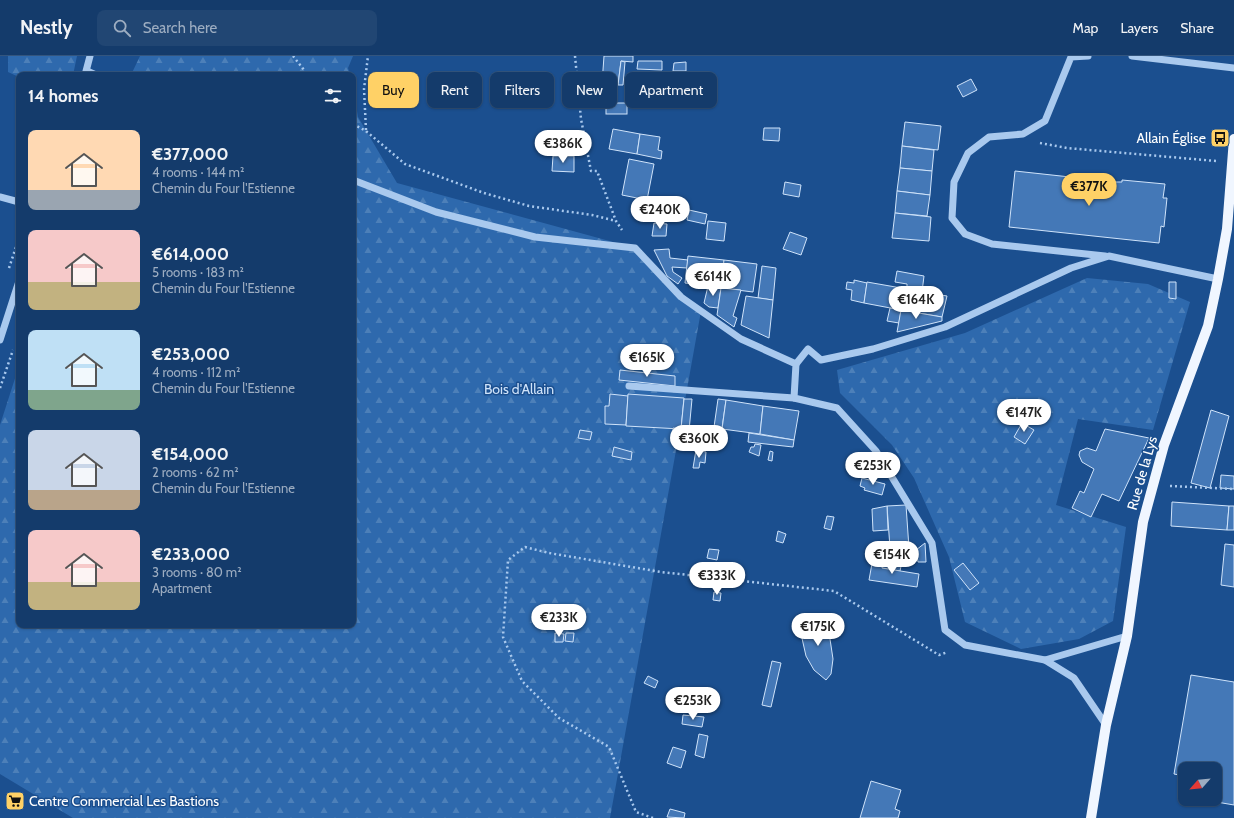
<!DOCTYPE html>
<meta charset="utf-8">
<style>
body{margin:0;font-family:Cabin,sans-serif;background:#214673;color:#f1f3f6;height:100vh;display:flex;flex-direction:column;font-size:15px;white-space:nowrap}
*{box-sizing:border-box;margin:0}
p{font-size:13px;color:#9dadc1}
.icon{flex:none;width:22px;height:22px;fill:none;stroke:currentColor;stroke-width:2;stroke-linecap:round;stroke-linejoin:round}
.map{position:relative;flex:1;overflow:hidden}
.side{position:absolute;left:16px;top:16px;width:340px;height:556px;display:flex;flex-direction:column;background:#143b6b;border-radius:8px;box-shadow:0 1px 3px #0004,0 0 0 1px #33557e}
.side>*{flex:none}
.banner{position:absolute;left:368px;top:16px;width:380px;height:36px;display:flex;gap:8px}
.needle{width:26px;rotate:243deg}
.tools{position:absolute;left:1178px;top:706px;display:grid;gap:8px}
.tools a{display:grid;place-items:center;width:44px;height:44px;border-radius:8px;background:#143b6b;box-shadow:0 1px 3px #0004,0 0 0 1px #33557e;font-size:20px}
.price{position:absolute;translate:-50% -34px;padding:0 9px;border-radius:14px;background:#fff;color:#222;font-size:13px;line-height:26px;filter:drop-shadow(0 1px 2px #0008)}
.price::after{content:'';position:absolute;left:50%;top:24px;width:12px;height:9px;margin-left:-6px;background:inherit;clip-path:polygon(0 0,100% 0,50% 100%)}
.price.selected{background:#ffd166;color:#111}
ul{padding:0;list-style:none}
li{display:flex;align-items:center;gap:12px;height:100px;padding:0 12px}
li span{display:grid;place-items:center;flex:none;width:112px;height:80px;border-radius:8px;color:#555}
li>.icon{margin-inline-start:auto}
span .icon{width:48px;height:48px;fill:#fffc;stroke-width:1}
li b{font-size:17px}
h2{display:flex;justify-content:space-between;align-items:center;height:48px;padding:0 12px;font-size:17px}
.pill{padding:0 14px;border-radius:8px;background:#143b6b;box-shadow:0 1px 3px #0004,0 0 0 1px #33557e;font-size:14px;line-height:36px}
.pill.selected{background:#ffd166;color:#111}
header{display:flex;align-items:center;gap:24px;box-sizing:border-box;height:56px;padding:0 20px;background:#143b6b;border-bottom:1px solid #33557e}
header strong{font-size:19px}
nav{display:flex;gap:22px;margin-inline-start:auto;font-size:14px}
.search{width:280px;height:36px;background:#214673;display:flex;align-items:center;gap:10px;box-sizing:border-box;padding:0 14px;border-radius:8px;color:#9dadc1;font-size:15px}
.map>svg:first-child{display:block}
.forest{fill:url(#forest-firs)}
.building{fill:#4478b7;stroke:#cfe3fa}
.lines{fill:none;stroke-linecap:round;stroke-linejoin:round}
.path{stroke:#a9c9ee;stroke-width:2.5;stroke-dasharray:2 3;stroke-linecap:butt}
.minor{stroke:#a9c9ee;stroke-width:7}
.major{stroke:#f0f6ff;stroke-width:10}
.labels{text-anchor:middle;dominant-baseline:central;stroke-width:3;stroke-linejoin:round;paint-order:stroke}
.poi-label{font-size:14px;fill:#fff;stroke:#1b4f8f;text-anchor:end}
.park-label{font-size:14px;fill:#cfe3fa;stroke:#1b4f8f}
.street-label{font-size:14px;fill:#fff;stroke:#1b4f8f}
</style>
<header>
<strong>Nestly</strong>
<div class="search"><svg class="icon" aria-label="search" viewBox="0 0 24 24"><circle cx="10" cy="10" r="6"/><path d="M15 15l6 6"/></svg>Search here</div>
<nav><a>Map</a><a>Layers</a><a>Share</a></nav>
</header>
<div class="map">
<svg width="1234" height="762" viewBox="0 0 1234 762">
<defs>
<pattern id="forest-firs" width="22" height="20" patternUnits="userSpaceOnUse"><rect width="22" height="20" fill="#2e69ad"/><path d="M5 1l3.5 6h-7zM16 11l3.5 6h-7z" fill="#4d80b9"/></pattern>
</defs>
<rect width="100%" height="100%" fill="#1b4f8f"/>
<!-- forest -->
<g class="forest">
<path d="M8,0H77L73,19H19V21L8,16Z"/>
<path d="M140,0H353L348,12L350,19H131Z"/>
<path d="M353,31L358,61L397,127L635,192L701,255L610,762H73L0,718V369L19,310V569H353Z"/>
<path d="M1087,222L1148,228L1190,246L1153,374L1078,363L1056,449L1126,471L1113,565L1079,583L1021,593L965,566L949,501L914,422L892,389L840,337L837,314L965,277Z"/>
</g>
<!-- building -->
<g class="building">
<path d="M604,0H633V6L621,5L618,29L602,28Z"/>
<path d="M621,5L625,6L623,29H618Z"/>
<path d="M638,5H662V14L637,13Z"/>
<path d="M686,6V15H673L674,7Z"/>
<path d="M971,23L977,34L963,41L957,30Z"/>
<rect x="606" y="47" width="21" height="11"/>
<path d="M905,66L941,70L938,94L902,90Z"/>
<path d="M764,72H780L779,85L763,84Z"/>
<path d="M613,73L640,78L637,98L609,93Z"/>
<path d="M640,78L660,81L658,94L662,95L661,103L637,98Z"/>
<path d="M902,90L934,94L932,115L900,112Z"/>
<path d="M553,100H574V116L552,115Z"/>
<path d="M629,103L654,108L647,144L622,139Z"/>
<path d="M900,112L932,115L930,139L897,135Z"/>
<path d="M1015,115L1116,126H1122V124L1165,128L1163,142H1167L1164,171L1161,170L1159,187L1009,171Z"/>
<path d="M785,126L801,129L799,141L783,138Z"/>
<path d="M897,135L930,139L927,160L895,157Z"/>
<path d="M689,154L707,158L705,168L687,164Z"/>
<path d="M895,157L931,161L929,185L892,182Z"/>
<path d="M708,165L726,167L724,185L706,183Z"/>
<path d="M654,167L667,168L666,180H652Z"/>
<path d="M790,176L807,182L801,199L783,193Z"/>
<path d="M669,193L670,202L688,204L687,212L672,211L673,216L682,222L678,228L667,220L654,194Z"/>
<path d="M688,200L724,204L721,232L685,227Z"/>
<path d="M724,204L757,208L753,236L721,232Z"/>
<path d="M762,210L776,212L773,244L758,242Z"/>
<path d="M897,215L924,220L922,236L907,233V228L895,226Z"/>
<path d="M854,224L867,227L864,247L851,244L852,234L846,233L847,226L854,227Z"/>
<path d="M867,226L907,233L901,254L864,247Z"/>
<path d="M1169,226H1176V243L1169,242Z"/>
<path d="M708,230L721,232L718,252L709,251L704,247Z"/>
<path d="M721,232L741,234L733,260L737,262L734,271L717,259Z"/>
<path d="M907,233L947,240L942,261L901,254Z"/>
<path d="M746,240L773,244L769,282L741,269Z"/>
<path d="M890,252L901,254L899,267L887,265Z"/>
<path d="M901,254L942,261V265L897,276Z"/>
<path d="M620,314L675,320V330L619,324Z"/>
<path d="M610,338L628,340L626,369L605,368V350H609Z"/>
<path d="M628,338L684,342L681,373L626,370Z"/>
<path d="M684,343H692L689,375L681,374L680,380L673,379V372L681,373Z"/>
<path d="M718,343L726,344L722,372L714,371Z"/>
<path d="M726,344L763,350L760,378L722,373Z"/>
<path d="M763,350L799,355L794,384L760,378Z"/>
<path d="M1211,354L1229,360L1210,432L1191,427Z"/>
<path d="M1022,367L1034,374L1025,388L1014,381Z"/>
<path d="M1105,373L1149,382L1119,445L1102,438L1091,461L1072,452L1080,435L1084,437L1094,413L1082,406L1079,399L1080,395L1087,392L1096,395Z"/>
<path d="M580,374L592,376L590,384L578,382Z"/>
<path d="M749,377L794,384L793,391L748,386Z"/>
<path d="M755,388L761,389L759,400L749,396L751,391H754Z"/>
<path d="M614,391L632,396L631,404L612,400Z"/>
<path d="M696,394L706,396L705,407L700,406L699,412H693Z"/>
<path d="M770,395L773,396L772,405L768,404Z"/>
<path d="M1221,419L1234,420V433L1220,432Z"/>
<path d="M862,422L885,428L882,439L864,434L865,432L860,430Z"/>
<path d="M1172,446L1229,450L1227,474L1171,470Z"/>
<path d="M906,449L909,492H890L887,450Z"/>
<path d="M887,450L888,474L873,475L872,453Z"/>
<path d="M1229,450H1234V474H1227Z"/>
<path d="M827,460L834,461L831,474L824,472Z"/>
<path d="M778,475L786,478L783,487L776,485Z"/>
<path d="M925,487L926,506H918L916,494Z"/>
<path d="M1225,488L1234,489V531L1221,529Z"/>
<path d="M885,492H905L900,515L882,512Z"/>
<path d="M709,493L719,494L717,504L707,502Z"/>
<path d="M873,502L882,503V512L919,518L917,531L869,524Z"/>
<path d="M963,507L979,527L970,534L954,514Z"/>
<path d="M714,536L721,537L720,545L713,544Z"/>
<path d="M827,563L833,603L831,618L826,624L814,614L806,600L799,569Z"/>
<path d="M555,577L564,578L563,586H555Z"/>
<path d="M566,577H574L573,586L565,585Z"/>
<path d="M772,605L781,607L771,651L762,649Z"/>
<path d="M1191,619L1234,626V749L1199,743H1215V713H1185V720L1174,718Z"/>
<path d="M648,620L658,625L655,632L644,627Z"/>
<path d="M683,659L704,661L702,671L682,668Z"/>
<path d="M699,678L708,680L704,702L695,699Z"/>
<path d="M673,691L686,695L681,712L667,707Z"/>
<path d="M871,725L901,734L895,753L900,755L898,762H860Z"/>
<path d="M670,753L685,757L684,762L667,761Z"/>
</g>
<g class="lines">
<!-- path -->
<g class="path">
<path d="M293,0L308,19"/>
<path d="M575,0L581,63L591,115H597L616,165L622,174"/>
<path d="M353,68L366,75L405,108L484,137L529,150L592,159L616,165"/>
<path d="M366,74L364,33L368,0"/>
<path d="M1040,87L1067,92L1216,105"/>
<path d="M9,212L19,182"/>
<path d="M0,332L13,294"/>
<path d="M1170,430L1234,433"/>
<path d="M653,762L636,756L609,691L559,662L522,625L503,581L508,504L525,491L549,497L661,516L834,535L939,599L948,596"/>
</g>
<!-- minor -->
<g class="minor">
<path d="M1088,0L1071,1L1045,65L1023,78L989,81L968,97L954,126L952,162L965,178L992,188L1105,200"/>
<path d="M1132,0L1234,12"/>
<path d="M87,15L96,19"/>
<path d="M85,19L90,0"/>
<path d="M353,124L436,156L535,181L635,192L681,241L741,283L796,308L794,342L837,352L876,395L932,487L945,574L965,589L1045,604L1074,622L1106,669"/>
<path d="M0,141L19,146"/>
<path d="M0,284L19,225"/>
<path d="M796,308L808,293L821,304L873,293L945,271L1071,212L1109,200L1218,223"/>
<path d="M629,330L794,342"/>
<path d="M1045,604L1127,580"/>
</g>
<!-- major -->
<path class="major" d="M1091,762L1106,669L1127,580L1143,466L1164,389L1208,270L1218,223L1227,173L1234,83"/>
</g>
<!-- icons -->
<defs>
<g id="bus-square" transform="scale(1)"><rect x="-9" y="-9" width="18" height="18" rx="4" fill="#ffd166" stroke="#1b4f8f"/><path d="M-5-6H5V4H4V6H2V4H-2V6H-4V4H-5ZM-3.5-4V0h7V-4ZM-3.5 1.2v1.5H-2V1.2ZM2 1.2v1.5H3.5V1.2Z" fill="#111"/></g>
<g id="supermarket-square" transform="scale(1)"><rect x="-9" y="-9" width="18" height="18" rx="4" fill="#ffd166" stroke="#1b4f8f"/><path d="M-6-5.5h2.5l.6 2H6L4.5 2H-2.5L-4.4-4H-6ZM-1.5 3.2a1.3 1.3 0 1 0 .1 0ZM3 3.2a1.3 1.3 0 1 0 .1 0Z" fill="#111"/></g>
</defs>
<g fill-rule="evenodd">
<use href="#bus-square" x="1220" y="82"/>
<use href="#supermarket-square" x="15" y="745"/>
</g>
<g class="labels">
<!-- poi labels -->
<g class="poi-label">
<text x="1206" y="82">Allain Église</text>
<text x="29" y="745" text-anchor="start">Centre Commercial Les Bastions</text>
</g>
<!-- park labels -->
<g class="park-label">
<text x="519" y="333">Bois d'Allain</text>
</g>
<!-- street labels -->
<g class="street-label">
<text transform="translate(1142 417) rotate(-74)">Rue de la Lys</text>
</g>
</g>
</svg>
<div class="tools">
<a><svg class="needle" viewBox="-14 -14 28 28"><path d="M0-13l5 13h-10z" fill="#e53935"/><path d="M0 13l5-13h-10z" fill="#9dadc1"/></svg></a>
</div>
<b class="price" style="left:563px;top:108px">€386K</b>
<b class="price selected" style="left:1089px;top:151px">€377K</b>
<b class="price" style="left:660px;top:174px">€240K</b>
<b class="price" style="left:713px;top:241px">€614K</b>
<b class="price" style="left:916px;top:264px">€164K</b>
<b class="price" style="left:647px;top:322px">€165K</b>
<b class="price" style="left:1024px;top:377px">€147K</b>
<b class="price" style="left:699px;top:403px">€360K</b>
<b class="price" style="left:873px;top:430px">€253K</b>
<b class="price" style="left:892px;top:519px">€154K</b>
<b class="price" style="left:717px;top:540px">€333K</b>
<b class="price" style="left:559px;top:582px">€233K</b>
<b class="price" style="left:818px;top:591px">€175K</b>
<b class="price" style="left:693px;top:665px">€253K</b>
<div class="banner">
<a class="pill selected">Buy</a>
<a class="pill">Rent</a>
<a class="pill">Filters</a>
<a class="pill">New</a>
<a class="pill">Apartment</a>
</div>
<section class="side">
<h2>14 homes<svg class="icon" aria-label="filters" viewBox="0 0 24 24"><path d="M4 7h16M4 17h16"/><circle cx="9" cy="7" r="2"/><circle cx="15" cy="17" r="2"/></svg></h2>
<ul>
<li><span style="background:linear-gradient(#ffd9b3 75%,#9aa5b1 0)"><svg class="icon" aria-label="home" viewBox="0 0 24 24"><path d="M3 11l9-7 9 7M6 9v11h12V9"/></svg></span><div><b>€377,000</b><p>4 rooms · 144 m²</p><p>Chemin du Four l'Estienne</p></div></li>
<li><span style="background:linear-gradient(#f6c9c9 65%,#c2b280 0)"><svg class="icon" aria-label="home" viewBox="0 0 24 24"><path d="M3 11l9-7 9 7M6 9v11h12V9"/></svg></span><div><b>€614,000</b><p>5 rooms · 183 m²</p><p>Chemin du Four l'Estienne</p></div></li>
<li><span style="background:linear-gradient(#bfe0f5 75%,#7fa58c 0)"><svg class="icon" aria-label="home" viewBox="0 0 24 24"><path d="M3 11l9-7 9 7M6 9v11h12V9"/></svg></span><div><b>€253,000</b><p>4 rooms · 112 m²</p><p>Chemin du Four l'Estienne</p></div></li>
<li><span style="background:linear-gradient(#c9d6e8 75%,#b9a48a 0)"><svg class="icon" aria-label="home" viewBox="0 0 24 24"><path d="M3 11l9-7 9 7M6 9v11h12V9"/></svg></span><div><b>€154,000</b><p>2 rooms · 62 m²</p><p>Chemin du Four l'Estienne</p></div></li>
<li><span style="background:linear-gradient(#f6c9c9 65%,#c2b280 0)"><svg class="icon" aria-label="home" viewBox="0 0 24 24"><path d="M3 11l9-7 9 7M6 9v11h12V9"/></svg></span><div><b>€233,000</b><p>3 rooms · 80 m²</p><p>Apartment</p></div></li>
</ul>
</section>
</div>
